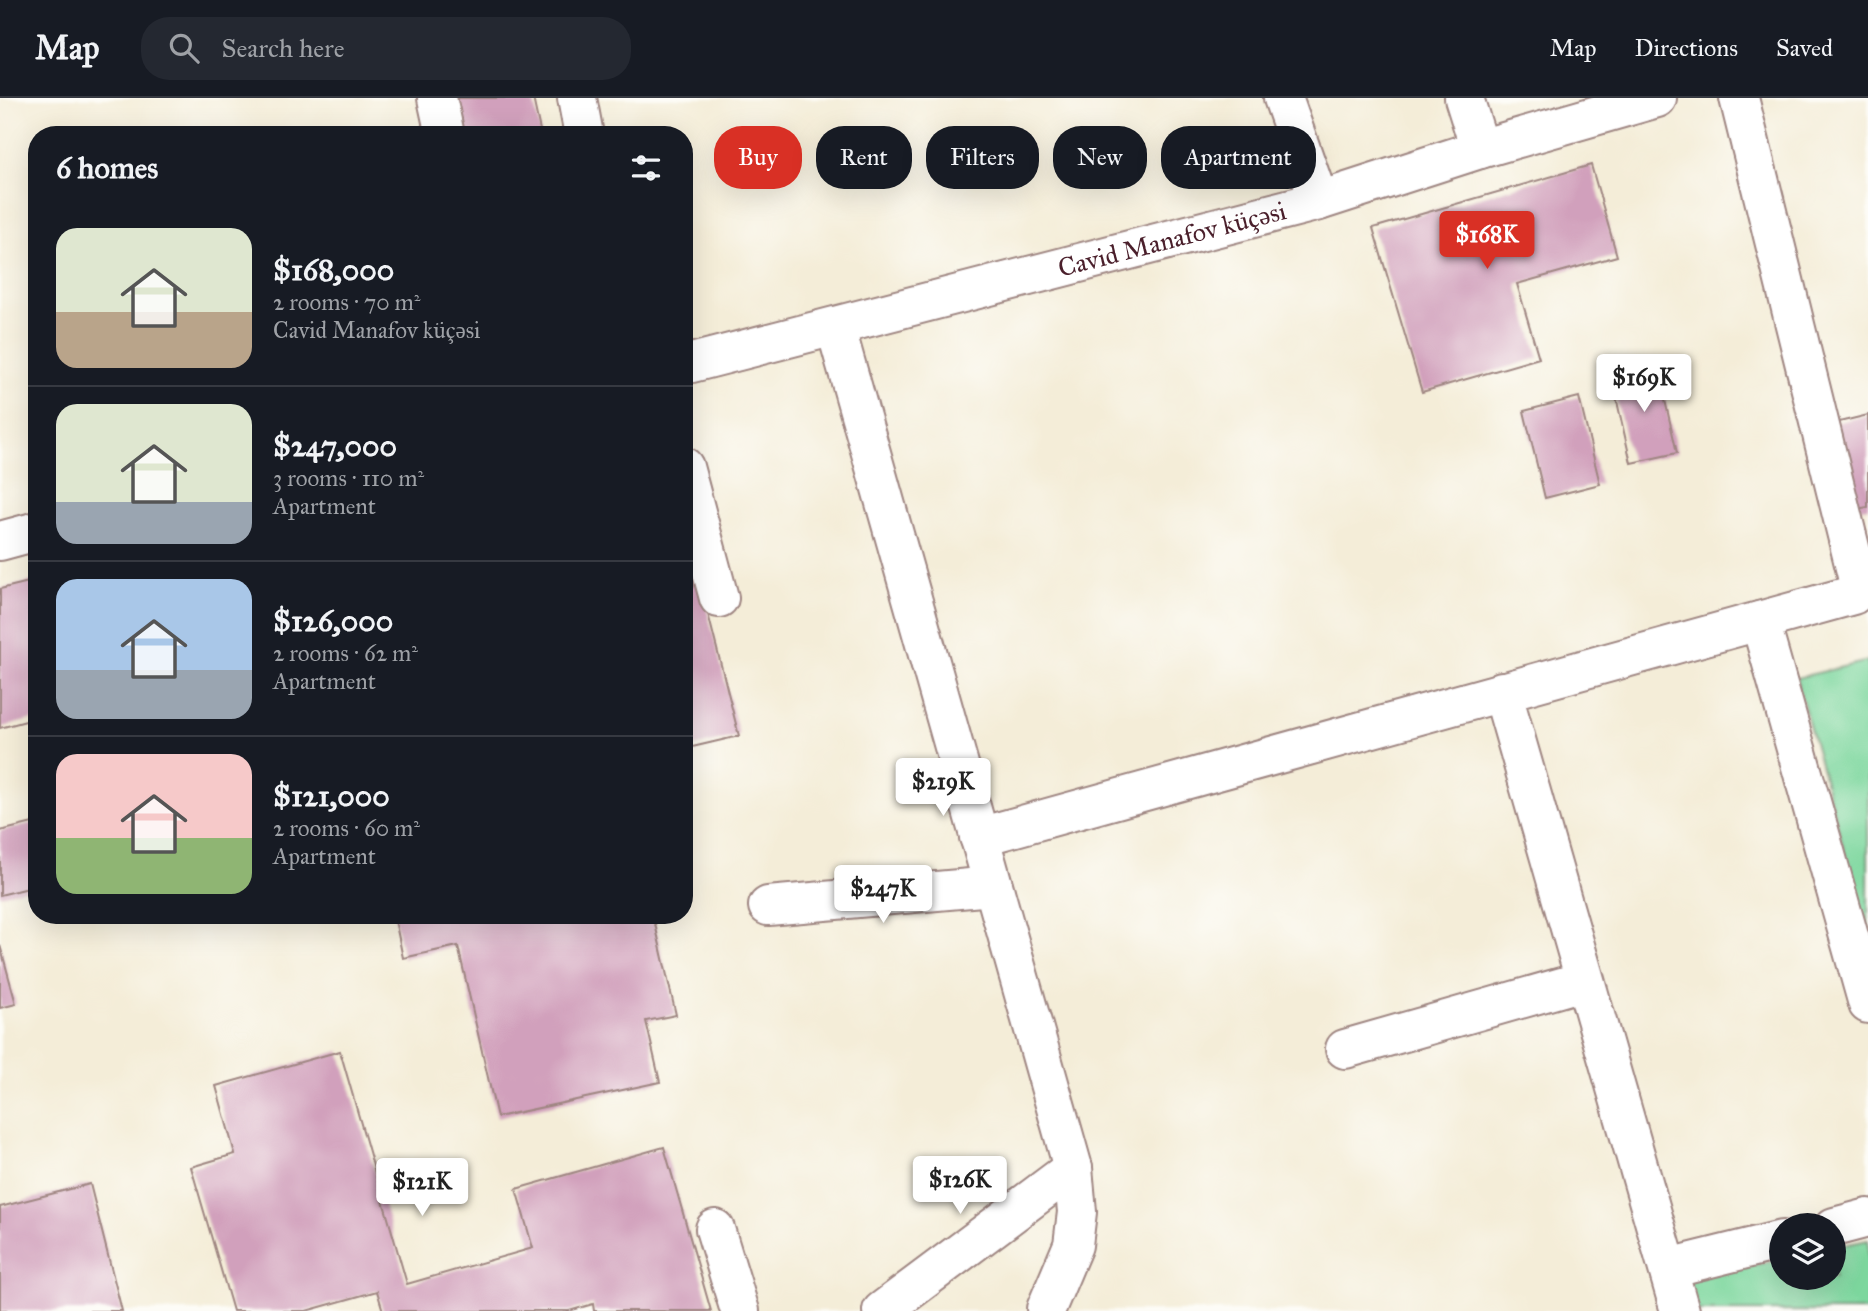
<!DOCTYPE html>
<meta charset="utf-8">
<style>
body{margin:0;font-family:"IM FELL Great Primer",serif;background:#242831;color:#f1f3f6;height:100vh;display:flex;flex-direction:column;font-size:26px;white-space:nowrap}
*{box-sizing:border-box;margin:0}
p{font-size:23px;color:#9ea1a6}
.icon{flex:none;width:38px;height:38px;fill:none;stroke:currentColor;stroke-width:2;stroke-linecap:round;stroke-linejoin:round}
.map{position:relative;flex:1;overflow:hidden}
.panel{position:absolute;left:28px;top:28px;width:665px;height:798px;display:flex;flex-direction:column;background:#171b24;border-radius:28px;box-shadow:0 7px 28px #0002}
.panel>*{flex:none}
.banner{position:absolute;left:714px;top:28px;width:665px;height:63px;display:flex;gap:14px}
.controls{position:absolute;left:1769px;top:1115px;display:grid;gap:14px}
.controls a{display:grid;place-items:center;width:77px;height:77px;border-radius:50%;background:#171b24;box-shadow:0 7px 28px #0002;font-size:35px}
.price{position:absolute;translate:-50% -60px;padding:0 16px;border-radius:7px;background:#fff;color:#222;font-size:23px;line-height:46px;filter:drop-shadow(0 2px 4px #0008)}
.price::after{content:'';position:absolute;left:50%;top:42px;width:21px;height:16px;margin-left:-10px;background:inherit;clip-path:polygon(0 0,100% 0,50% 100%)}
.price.active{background:#d93025;color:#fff}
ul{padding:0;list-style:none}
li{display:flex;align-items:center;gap:21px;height:175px;padding:0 28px}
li+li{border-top:2px solid #363941}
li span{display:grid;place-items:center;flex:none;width:196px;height:140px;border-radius:21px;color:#555}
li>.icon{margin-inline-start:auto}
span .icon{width:84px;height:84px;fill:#fffc;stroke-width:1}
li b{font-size:30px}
h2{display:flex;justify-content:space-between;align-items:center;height:84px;padding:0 28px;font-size:30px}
.chip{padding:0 24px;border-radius:28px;background:#171b24;box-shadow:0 7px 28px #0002;font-size:24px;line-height:63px}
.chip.active{background:#d93025;color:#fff}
header{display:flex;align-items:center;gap:42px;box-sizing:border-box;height:98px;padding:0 35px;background:#171b24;border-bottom:2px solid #363941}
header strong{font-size:33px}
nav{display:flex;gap:38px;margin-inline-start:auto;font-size:24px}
.search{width:490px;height:63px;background:#242831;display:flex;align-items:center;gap:18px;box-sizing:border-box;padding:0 24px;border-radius:28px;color:#9ea1a6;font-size:26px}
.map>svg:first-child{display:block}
.green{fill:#7dd79e;stroke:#647b64;stroke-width:2}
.building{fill:#d1a0bc}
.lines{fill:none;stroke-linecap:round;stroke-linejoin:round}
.minor-casing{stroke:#9f8682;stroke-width:42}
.minor{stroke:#fff;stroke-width:38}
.labels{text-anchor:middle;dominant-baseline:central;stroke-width:5;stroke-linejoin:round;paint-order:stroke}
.street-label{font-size:26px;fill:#4a1f2b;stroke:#fdfcf7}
</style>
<header>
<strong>Map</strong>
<div class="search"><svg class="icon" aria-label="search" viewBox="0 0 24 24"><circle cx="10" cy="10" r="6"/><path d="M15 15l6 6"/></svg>Search here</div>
<nav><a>Map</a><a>Directions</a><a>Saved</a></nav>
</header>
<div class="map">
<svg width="1868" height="1213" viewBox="0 0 1868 1213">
<rect width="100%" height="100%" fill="#fdfcf7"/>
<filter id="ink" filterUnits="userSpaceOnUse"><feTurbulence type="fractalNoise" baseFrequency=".0143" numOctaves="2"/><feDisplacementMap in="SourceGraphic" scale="14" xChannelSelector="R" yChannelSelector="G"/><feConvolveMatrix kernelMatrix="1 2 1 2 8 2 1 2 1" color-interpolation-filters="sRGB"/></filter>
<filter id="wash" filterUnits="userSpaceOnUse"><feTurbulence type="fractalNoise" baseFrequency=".00686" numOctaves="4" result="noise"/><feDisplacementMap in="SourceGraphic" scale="28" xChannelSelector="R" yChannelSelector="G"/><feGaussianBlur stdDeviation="1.57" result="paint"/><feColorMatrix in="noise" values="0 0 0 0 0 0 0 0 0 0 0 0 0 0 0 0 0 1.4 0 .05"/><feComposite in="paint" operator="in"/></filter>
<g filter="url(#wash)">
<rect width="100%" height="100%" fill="#f4edd8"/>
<!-- green -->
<g class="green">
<path d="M1868,563V837L1796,580Z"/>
<path d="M1868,1142V1213H1696L1687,1182L1781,1161L1782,1180H1834V1149Z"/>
</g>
<g id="blocks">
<!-- building -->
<g class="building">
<path d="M457,0H533L541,37H465Z"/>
<path d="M1591,67L1617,158L1517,186L1539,260L1422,294L1373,130Z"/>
<path d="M1657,267L1677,355L1631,365L1611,277Z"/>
<path d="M1579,299L1600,386L1545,400L1524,313Z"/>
<path d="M1868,317V409L1856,411L1835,325Z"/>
<path d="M684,421L739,638L684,651Z"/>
<path d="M37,482V620L0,630V491Z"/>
<path d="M37,724V788L0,797V733Z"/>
<path d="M394,817H653L676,917L646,923L660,984L497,1019L458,848L403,860Z"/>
<path d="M0,847L16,906L0,910Z"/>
<path d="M340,953L407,1186L533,1150L516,1091L664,1049L711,1213H594L593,1206L569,1213H383L377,1193L306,1213H233L191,1069L235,1056L216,988Z"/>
<path d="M90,1086L122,1213H0V1109Z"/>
</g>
</g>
</g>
<g filter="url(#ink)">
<use href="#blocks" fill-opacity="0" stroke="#9f8682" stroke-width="2"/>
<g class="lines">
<!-- minor casing -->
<g class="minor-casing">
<g id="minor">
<path d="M437,0L445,37"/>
<path d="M577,0L584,37"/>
<path d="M1283,0L1319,103"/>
<path d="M1464,0L1480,51"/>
<path d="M836,231L1073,1070L1077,1114L1073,1147L1046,1211"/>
<path id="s1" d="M684,267L1319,103L1480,51L1657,0"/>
<path d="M684,369L719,500"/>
<path d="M0,443L37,433"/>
<path d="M1760,523L1868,906"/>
<path d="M1502,593L1680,1213"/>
<path d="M979,739L1853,497L1858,482L1739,0"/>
<path d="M768,808L993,788"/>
<path d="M1345,951L1583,883"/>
<path d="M1834,1129L1868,1120"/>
<path d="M715,1131L740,1213"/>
<path d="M1669,1170L1782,1142"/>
<path d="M882,1213L1073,1070"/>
</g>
</g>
<!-- minor -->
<use href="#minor" class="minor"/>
</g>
</g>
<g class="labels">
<!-- street labels -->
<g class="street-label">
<text stroke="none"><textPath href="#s1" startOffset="504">Cavid Manafov küçəsi</textPath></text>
</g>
</g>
</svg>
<div class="controls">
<a><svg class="icon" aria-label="layers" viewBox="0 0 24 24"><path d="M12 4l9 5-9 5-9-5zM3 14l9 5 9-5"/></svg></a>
</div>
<b class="price active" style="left:1487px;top:173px">$168K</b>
<b class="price" style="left:1644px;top:316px">$169K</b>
<b class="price" style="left:943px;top:720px">$219K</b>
<b class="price" style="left:883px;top:827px">$247K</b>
<b class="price" style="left:960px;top:1118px">$126K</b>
<b class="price" style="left:422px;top:1120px">$121K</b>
<div class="banner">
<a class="chip active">Buy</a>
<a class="chip">Rent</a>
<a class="chip">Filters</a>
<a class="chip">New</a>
<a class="chip">Apartment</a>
</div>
<section class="panel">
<h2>6 homes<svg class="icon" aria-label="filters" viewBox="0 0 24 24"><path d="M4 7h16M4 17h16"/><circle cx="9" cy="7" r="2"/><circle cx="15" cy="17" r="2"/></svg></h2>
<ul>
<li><span style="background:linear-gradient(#dfe7d0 60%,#b9a48a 0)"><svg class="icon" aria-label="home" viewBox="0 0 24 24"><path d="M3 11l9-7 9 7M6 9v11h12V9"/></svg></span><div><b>$168,000</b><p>2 rooms · 70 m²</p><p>Cavid Manafov küçəsi</p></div></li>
<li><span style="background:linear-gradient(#dfe7d0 70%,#9aa5b1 0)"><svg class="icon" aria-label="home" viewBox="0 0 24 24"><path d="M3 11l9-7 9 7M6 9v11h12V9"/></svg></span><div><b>$247,000</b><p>3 rooms · 110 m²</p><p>Apartment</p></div></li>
<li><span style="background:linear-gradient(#a9c7e8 65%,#9aa5b1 0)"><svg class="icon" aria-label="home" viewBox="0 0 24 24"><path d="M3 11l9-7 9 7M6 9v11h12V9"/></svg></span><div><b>$126,000</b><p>2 rooms · 62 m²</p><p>Apartment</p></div></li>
<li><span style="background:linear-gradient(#f6c9c9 60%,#8fb573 0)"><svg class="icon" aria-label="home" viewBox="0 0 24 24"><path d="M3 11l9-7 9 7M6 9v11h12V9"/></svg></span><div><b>$121,000</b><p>2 rooms · 60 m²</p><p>Apartment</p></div></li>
</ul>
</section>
</div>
